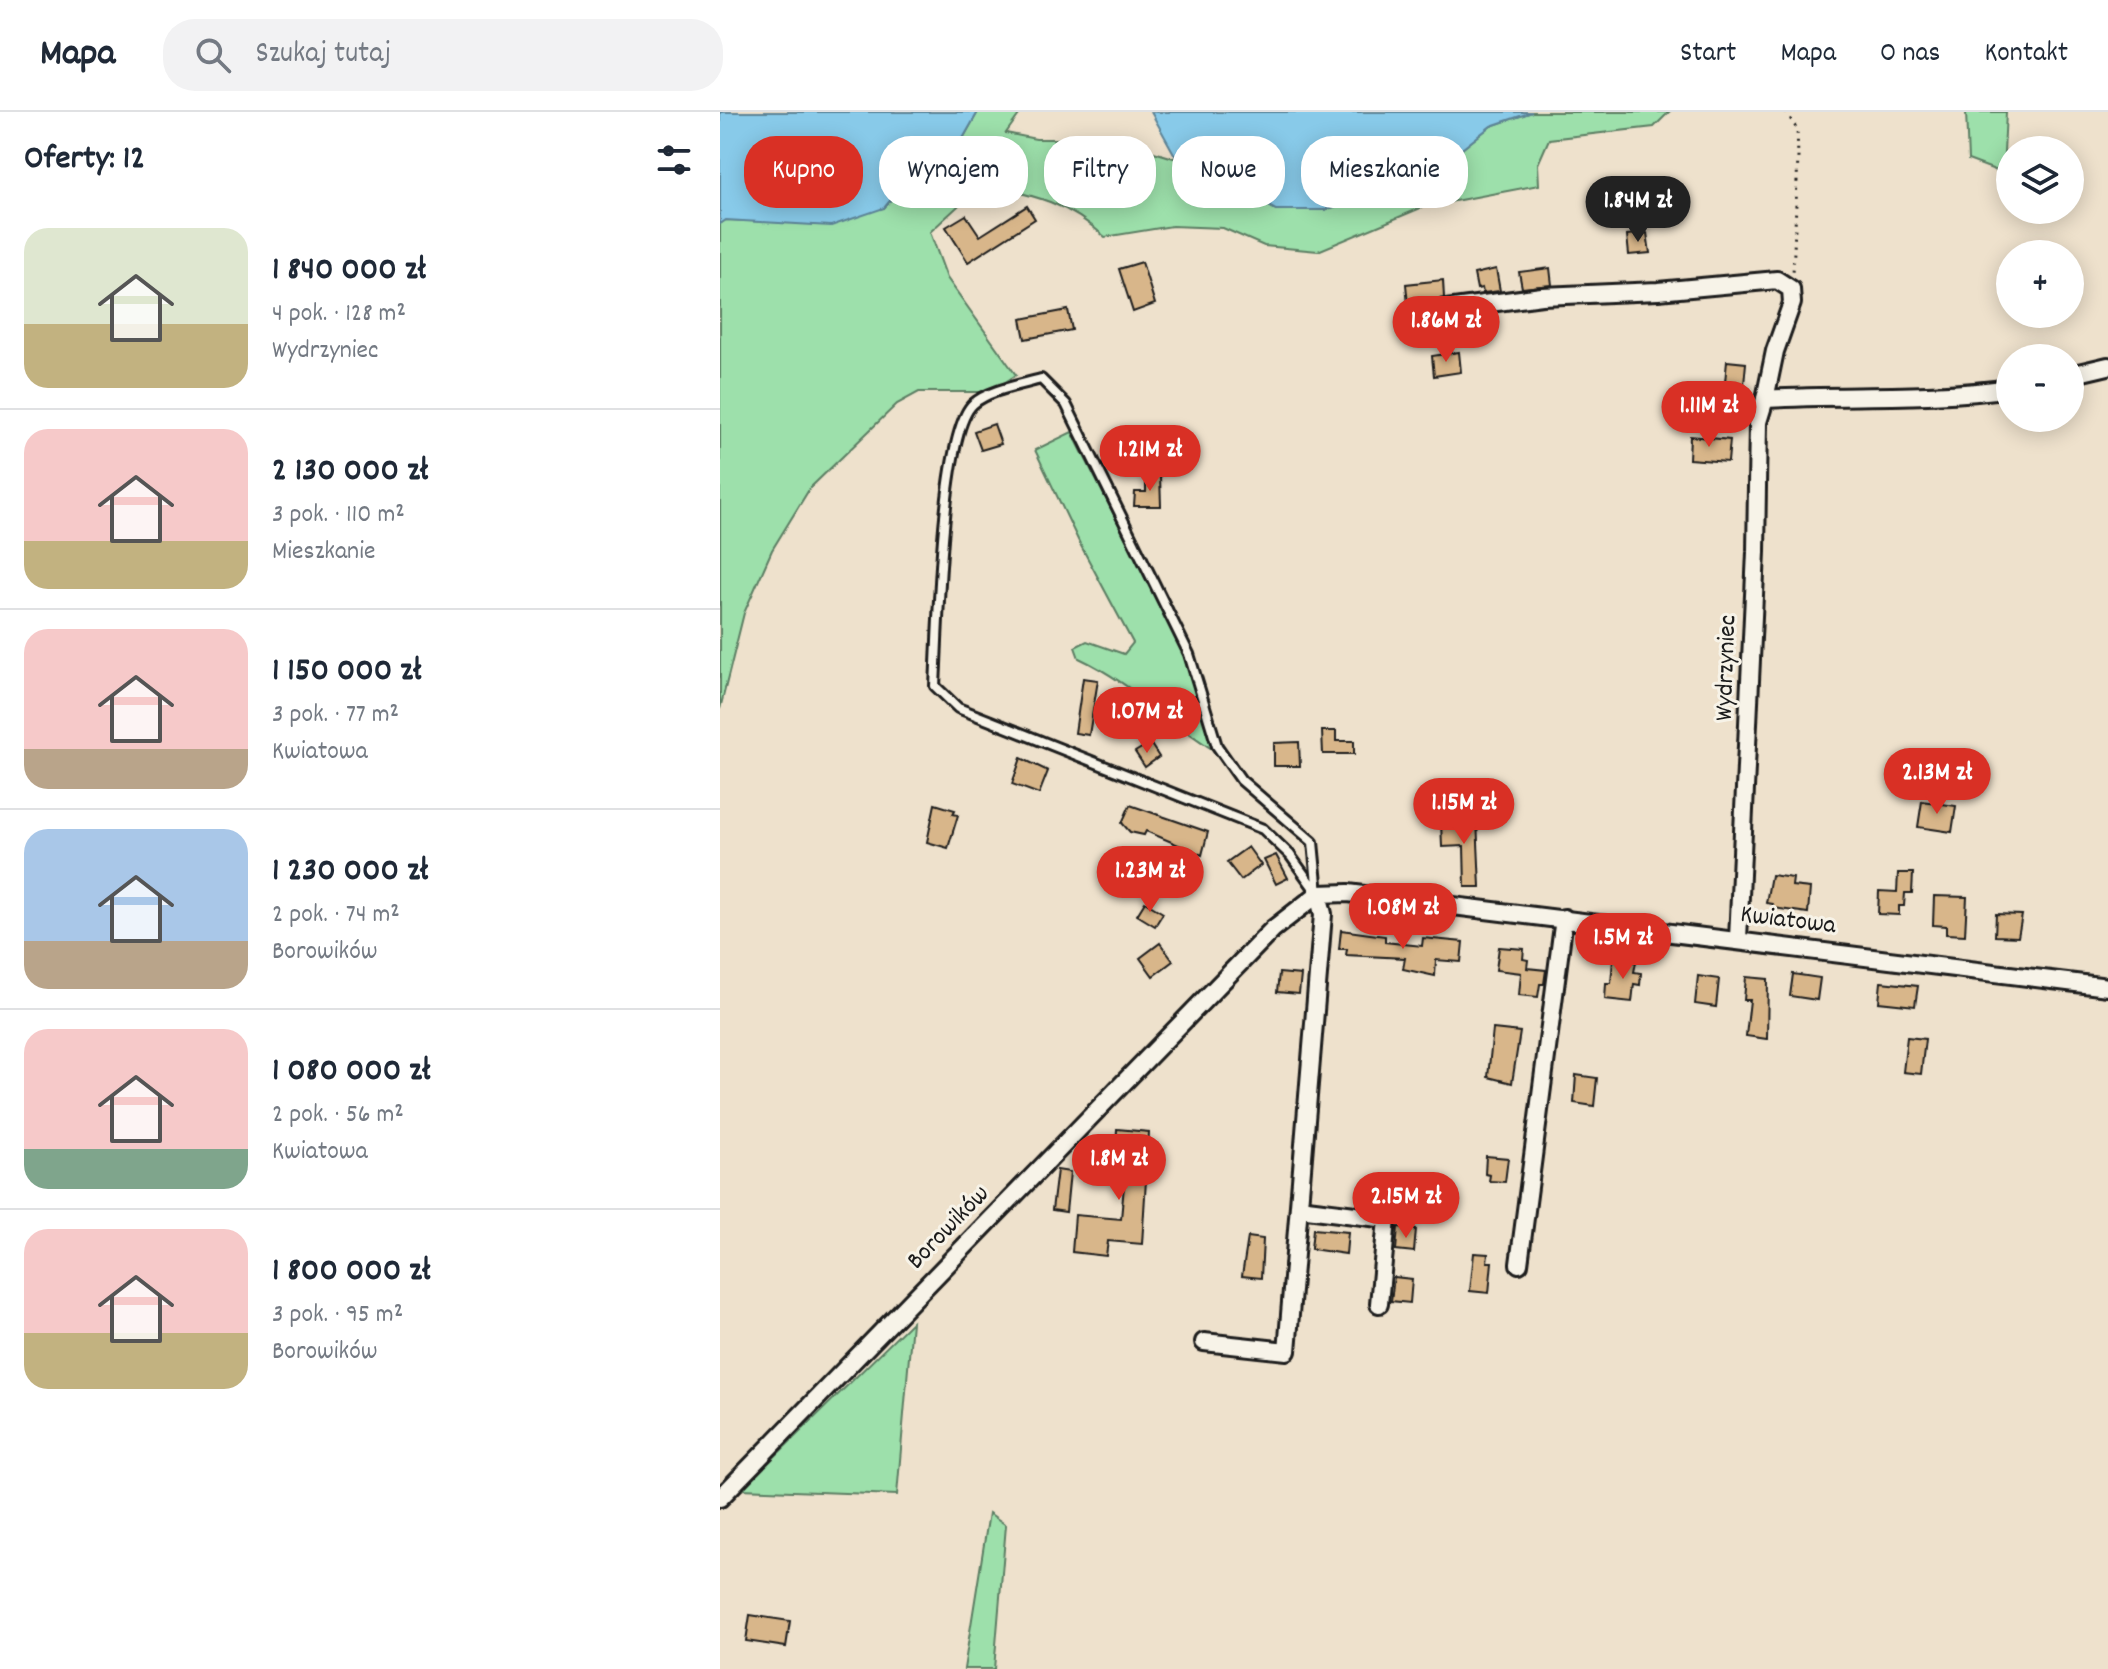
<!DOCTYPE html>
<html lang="pl">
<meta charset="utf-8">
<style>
body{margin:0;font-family:Dekko,sans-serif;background:#f2f2f3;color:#1f2937;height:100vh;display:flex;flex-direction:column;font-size:30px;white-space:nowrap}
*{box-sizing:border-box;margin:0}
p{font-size:26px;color:#747a83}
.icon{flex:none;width:44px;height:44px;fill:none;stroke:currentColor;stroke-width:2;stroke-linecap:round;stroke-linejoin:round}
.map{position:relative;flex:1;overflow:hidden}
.drawer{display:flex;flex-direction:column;background:#fff;width:720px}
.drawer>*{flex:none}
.banner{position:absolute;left:24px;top:24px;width:760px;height:72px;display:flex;gap:16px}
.controls{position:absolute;left:1276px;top:24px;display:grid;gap:16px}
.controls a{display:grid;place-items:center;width:88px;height:88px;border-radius:50%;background:#fff;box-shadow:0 4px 20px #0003;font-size:40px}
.price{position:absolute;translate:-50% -68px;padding:0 18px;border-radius:28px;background:#d93025;color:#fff;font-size:26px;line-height:52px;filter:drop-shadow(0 2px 4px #0008)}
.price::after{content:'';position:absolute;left:50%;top:48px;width:24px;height:18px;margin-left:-12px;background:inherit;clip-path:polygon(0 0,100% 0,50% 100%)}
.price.on{background:#222;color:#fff}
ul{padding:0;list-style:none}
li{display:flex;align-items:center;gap:24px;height:200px;padding:0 24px}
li+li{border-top:2px solid #e0e1e3}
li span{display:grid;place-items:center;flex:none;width:224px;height:160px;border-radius:24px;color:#555}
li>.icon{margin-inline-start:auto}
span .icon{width:96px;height:96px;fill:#fffc;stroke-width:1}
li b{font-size:34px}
h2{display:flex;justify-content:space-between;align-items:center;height:96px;padding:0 24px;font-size:34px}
.pill{padding:0 28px;border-radius:32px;background:#fff;box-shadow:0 4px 20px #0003;font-size:28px;line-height:72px}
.pill.on{background:#d93025;color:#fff}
header{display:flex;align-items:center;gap:48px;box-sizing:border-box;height:112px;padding:0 40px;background:#fff;border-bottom:2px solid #e0e1e3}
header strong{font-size:38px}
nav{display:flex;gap:44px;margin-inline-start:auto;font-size:28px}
.search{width:560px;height:72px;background:#f2f2f3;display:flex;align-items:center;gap:20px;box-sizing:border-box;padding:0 28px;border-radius:32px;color:#747a83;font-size:30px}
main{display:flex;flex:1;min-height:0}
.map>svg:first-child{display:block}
.green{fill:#9de0ab;stroke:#5c7e64;stroke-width:2}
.water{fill:#88cae9;stroke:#5d8497;stroke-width:2}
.building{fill:#d8b68a;stroke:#1c1c1c;stroke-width:2}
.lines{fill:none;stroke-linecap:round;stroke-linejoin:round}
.service-casing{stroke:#1c1c1c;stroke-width:14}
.minor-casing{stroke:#1c1c1c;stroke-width:22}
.path{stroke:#1c1c1c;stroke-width:3;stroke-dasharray:2 6;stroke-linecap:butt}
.service{stroke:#f7f3e8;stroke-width:8}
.minor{stroke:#f7f3e8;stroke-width:16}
.labels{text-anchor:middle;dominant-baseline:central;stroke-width:6;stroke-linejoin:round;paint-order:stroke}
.street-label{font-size:26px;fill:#1c1c1c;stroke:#f7f3e8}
</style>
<header>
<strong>Mapa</strong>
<div class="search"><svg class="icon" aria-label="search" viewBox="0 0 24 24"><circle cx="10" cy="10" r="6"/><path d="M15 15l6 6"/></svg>Szukaj tutaj</div>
<nav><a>Start</a><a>Mapa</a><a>O nas</a><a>Kontakt</a></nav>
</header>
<main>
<section class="drawer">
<h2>Oferty: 12<svg class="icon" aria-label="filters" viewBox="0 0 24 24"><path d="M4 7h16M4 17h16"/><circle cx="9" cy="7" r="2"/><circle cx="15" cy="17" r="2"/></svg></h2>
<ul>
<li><span style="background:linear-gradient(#dfe7d0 60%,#c2b280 0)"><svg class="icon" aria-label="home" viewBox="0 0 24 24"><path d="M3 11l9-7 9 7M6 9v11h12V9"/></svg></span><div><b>1 840 000 zł</b><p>4 pok. · 128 m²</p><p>Wydrzyniec</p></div></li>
<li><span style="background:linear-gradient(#f6c9c9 70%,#c2b280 0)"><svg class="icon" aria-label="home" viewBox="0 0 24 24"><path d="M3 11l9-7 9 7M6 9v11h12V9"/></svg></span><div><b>2 130 000 zł</b><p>3 pok. · 110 m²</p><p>Mieszkanie</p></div></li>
<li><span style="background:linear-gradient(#f6c9c9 75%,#b9a48a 0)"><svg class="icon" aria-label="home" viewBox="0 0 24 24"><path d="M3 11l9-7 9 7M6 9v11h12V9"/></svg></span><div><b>1 150 000 zł</b><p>3 pok. · 77 m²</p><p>Kwiatowa</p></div></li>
<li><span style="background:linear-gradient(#a9c7e8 70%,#b9a48a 0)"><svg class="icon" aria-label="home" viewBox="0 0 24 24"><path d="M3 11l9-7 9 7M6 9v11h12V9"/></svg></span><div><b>1 230 000 zł</b><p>2 pok. · 74 m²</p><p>Borowików</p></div></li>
<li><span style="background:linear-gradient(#f6c9c9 75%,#7fa58c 0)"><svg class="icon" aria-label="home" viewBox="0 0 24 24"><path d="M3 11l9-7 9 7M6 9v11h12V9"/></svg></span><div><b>1 080 000 zł</b><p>2 pok. · 56 m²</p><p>Kwiatowa</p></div></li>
<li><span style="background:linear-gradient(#f6c9c9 65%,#c2b280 0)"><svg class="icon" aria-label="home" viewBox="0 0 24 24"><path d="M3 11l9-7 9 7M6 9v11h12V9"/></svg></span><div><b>1 800 000 zł</b><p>3 pok. · 95 m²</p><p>Borowików</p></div></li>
</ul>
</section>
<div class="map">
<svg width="1388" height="1557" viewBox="0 0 1388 1557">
<rect width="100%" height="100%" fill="#eee1cc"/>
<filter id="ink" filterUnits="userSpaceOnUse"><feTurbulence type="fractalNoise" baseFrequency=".0125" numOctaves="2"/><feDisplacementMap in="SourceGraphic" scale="16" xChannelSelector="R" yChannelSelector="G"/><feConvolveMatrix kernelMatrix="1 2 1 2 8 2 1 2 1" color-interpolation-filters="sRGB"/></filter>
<g filter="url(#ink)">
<!-- green -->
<g class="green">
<path d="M258,0H301L286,21L316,27H391L457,47L493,63L556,98H604L685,74L733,44L771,14L812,0H949L934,15L829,27L818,52L819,73L703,95L598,139L544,134L503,116L452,114L385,125C346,89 312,83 262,72L210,120L227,166L296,263L270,280H199L177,292L90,376L52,438L24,501L0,597V112L6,108L54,110L164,96L192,62L241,30Z"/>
<path d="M1246,0H1286L1283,61L1248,48Z"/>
<path d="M352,320L465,543L492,637C447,608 408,569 359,546L355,535L367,529L404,542L413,531L360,432L315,338Z"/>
<path d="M192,1210L177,1383L22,1377Z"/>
<path d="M269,1401L286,1413L274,1557H244Z"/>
</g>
<!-- water -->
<g class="water">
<path d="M0,0H258L241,30L192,62L164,96L111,114L6,108L0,112Z"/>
<path d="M431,0H812L771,14L733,44L685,74L604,98H556L493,63L457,47Z"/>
</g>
<!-- building -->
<g class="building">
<path d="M307,94L315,107L248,150L226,115L246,103L260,124Z"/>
<path d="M927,121L930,141L909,143L907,123Z"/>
<path d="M422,150L435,192L413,200L399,157Z"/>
<path d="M830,156L832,173L802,176L799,160Z"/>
<path d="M776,157L780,179L763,181L762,176L757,177L754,162Z"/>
<path d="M723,168L724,186L688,193L686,172Z"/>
<path d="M348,198L352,218L305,227L301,207Z"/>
<path d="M739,240L741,260L714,264L712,244Z"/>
<path d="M1007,249L1026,251L1021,304L1002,302Z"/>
<path d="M274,312L281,332L261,338L254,319Z"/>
<path d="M970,324L1010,328L1008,350L969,347Z"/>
<path d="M426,364H440L441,394H414L415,380H426Z"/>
<path d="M363,566L378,568L369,623L355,621Z"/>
<path d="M602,619H616V629H634V642H603Z"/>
<path d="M579,630L580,654H554V631Z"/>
<path d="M430,631L439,645L425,655L415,640Z"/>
<path d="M301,646L328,659L319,682L292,672Z"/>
<path d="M1202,689L1236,694L1232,720L1198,715Z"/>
<path d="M215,692L235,698L233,702L238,703L228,736L207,730Z"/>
<path d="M410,693L488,720L482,743L426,719L424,723L410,720L402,711Z"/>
<path d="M757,708L760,775H745L744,734L722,735L721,709Z"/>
<path d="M528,735L541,753L521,768L507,750Z"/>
<path d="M556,743L568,766L556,772L544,748Z"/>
<path d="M1178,761H1193L1192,781H1185L1184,794H1179V803L1158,802L1159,779L1177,780Z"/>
<path d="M1051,763L1073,766L1072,774L1090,776L1088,801L1053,796V792L1046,791Z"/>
<path d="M1214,784L1247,785L1245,823L1226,822V814L1213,813Z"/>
<path d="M425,790L443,801L435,814L417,803Z"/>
<path d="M1276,802L1302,803L1298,825L1275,824Z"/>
<path d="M621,818L665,824V830L702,834L703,826L743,830L741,850L716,848L715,864L683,857L685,846L626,843L627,837H619Z"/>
<path d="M440,831L453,849L433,864L420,846Z"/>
<path d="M779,835L804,837L803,847L808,848L807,856L826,858L824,872H820L818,885L799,883L801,861L776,858Z"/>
<path d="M893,848L916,850L914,860L921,861L920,873L914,872L912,890L885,887L886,871H891Z"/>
<path d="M559,861L581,863L579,882L557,880Z"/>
<path d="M1073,862L1100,866L1097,888L1070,884Z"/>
<path d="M978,864L999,867L996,895L975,892Z"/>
<path d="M1026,865L1048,867L1047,927L1026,924L1030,888H1024Z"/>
<path d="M1161,870L1198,874L1195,894L1159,890Z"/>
<path d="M773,917L800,920L792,971L768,965Z"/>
<path d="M1187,925L1205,927L1201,962L1183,960Z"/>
<path d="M856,963L877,966L874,994L854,991Z"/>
<path d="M397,1017L429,1020L422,1132L388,1129L386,1144L352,1140L355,1103L401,1107L406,1051L400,1050L401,1038H396Z"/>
<path d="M766,1044L788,1046L785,1070L769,1069L770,1063L765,1062Z"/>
<path d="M337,1058L350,1060L346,1100L332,1098Z"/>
<path d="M678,1115L696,1117L694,1140L676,1138Z"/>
<path d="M593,1117L628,1120L626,1142L591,1137Z"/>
<path d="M528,1125L543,1127L541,1166L522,1164Z"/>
<path d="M754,1141L768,1142L767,1150H772L769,1181L750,1179Z"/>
<path d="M674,1165L692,1167L690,1191L671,1189Z"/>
<path d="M30,1503L70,1509L66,1535L26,1529Z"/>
</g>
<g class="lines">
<!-- service casing -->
<g class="service-casing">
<path id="service" d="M321,267L346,292L469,542L497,634L521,668L593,730L598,782L570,743L543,717L238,596L215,574C218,523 221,321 253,292C269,278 300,273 321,267Z"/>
</g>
<!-- minor casing -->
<g class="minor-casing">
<g id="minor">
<path d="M719,198L822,184L938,179L1057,168L1071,177L1072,191L1055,239L1045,287"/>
<path d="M1350,263L1388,254"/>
<path d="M1018,827L1036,440L1038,310L1045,287C1126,282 1209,288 1290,276"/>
<path d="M579,1096L667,1107L659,1192"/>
<path d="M799,1152L844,806"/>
<path d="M484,1230L567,1239L603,802L598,782"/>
<path d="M0,1386L553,817L598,782L628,781L1388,875"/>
</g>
</g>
<!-- path -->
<path class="path" d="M1066,0L1077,17L1078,45L1073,162"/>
<!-- service -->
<use href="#service" class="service"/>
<!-- minor -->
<use href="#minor" class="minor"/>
</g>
</g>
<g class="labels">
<!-- street labels -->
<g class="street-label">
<text transform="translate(1007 556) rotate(-88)">Wydrzyniec</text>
<text transform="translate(1068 809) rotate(7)">Kwiatowa</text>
<text transform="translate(229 1116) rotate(-46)">Borowików</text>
</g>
</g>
</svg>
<div class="controls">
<a><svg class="icon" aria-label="layers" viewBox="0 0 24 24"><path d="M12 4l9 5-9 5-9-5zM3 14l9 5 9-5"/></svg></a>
<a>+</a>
<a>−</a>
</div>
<b class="price on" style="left:918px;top:132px">1.84M zł</b>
<b class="price" style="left:726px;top:252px">1.86M zł</b>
<b class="price" style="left:989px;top:337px">1.11M zł</b>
<b class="price" style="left:430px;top:381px">1.21M zł</b>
<b class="price" style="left:427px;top:643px">1.07M zł</b>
<b class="price" style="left:1217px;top:704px">2.13M zł</b>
<b class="price" style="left:744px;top:734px">1.15M zł</b>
<b class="price" style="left:430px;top:802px">1.23M zł</b>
<b class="price" style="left:683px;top:839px">1.08M zł</b>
<b class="price" style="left:903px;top:869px">1.5M zł</b>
<b class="price" style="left:399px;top:1090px">1.8M zł</b>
<b class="price" style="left:686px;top:1128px">2.15M zł</b>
<div class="banner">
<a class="pill on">Kupno</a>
<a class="pill">Wynajem</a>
<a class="pill">Filtry</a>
<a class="pill">Nowe</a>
<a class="pill">Mieszkanie</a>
</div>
</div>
</main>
